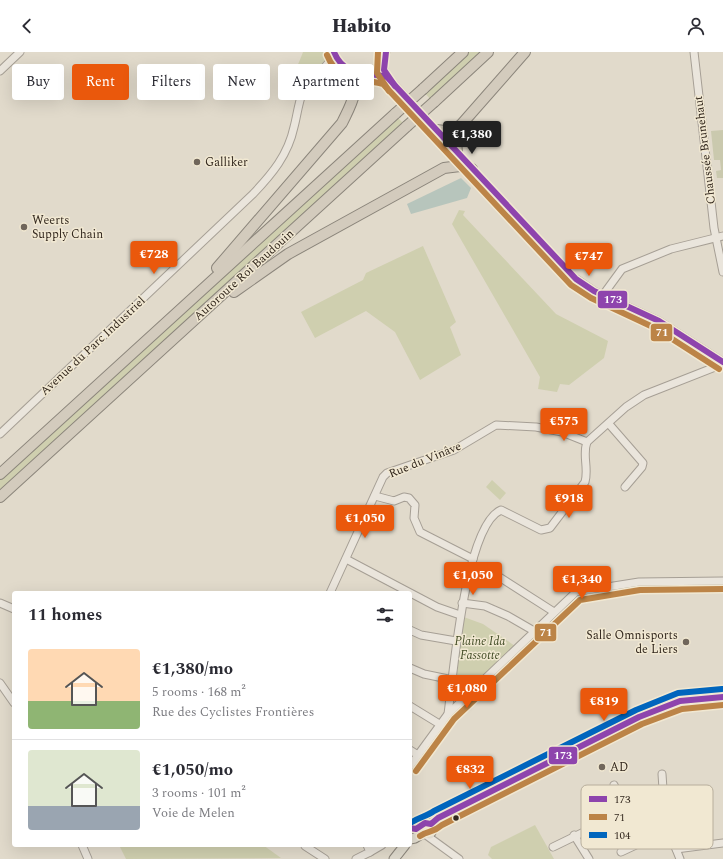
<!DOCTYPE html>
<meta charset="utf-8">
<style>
body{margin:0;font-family:Spectral,serif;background:#f2f2f3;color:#2b2b33;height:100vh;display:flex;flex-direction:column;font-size:15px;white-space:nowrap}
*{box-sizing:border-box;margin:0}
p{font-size:13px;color:#7c7c81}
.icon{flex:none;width:22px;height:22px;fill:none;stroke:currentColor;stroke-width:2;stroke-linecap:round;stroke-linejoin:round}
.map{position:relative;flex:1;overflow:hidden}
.details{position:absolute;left:12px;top:539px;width:400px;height:256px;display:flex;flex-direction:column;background:#fff;border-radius:4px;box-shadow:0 4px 16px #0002}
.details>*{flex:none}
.top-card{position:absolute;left:12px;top:12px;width:400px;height:36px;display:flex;gap:8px}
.price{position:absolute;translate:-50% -34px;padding:0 9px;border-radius:4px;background:#ea580c;color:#fff;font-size:13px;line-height:26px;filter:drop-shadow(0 1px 2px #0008)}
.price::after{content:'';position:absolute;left:50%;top:24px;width:12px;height:9px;margin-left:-6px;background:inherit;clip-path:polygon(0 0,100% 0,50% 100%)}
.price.current{background:#222;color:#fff}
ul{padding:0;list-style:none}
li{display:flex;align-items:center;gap:12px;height:100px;padding:0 16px}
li+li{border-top:1px solid #e1e1e2}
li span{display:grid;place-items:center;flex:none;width:112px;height:80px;border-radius:4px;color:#555}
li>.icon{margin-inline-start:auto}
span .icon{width:48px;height:48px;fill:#fffc;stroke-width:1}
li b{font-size:17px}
h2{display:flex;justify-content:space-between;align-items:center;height:48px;padding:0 16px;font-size:17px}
.tag{padding:0 14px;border-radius:4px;background:#fff;box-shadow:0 4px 16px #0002;font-size:14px;line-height:36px}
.tag.current{background:#ea580c;color:#fff}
header{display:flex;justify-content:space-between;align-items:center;height:52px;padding:0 16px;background:#fff;font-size:18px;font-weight:800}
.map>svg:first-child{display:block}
.green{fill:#cfcfaf}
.cemetery{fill:#cac9ae}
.water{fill:#b7c5bc}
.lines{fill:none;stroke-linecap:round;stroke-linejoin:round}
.minor-casing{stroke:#a69f95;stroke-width:9}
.major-casing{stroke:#8b857b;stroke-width:11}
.highway-casing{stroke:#8b857b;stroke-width:12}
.minor{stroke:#eae5dc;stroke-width:7}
.major{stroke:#e0dbce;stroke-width:9}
.highway{stroke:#d3cbbd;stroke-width:10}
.highway-bridge-casing{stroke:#8b857b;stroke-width:12;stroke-linecap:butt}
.highway-bridge{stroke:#d3cbbd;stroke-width:10}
.bus-1-casing{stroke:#f1e8d2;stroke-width:9}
.bus-2-casing{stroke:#f1e8d2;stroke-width:9}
.bus-3-casing{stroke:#f1e8d2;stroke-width:9}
.bus-1{stroke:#8e44ad;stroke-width:6}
.bus-2{stroke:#bc8447;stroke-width:6}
.bus-3{stroke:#0065bd;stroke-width:6}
.poi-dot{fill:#70665b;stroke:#f1e8d2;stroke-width:1.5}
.bus-dot{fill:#33281e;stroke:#f1e8d2;stroke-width:1.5}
.labels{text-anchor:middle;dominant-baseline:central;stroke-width:3;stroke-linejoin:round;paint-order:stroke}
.street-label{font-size:12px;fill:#33281e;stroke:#f1e8d2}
.poi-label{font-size:12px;fill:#33281e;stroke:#f1e8d2;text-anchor:start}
.park-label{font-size:12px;font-style:italic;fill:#434d27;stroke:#f1e8d2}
.key{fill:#f1e8d2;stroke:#b8ae9c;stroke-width:1}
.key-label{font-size:11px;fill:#33281e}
.line-badge{stroke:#f1e8d2;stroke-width:1.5}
.badge-label{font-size:11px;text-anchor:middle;font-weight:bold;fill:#fff}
</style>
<header><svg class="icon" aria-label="back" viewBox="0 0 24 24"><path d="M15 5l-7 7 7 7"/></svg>Habito<svg class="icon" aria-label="person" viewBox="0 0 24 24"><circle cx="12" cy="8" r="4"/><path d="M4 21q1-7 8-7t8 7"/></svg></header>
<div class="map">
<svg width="723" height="807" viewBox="0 0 723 807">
<rect width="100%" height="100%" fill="#e1dacb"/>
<!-- green -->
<g class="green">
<path d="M303,0H330V6L294,44C287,32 299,12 303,0Z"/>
<path d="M469,0H483L431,48L424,40Z"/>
<path d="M397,65L404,72L0,441V427Z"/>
<path d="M459,158L465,159L463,163L556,262L608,289L604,306L569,333L560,332L557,340L538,337L540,325L452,172Z"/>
<path d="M423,194L456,270L450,275L461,303L420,328L395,280L366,259L315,286L301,260L363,228L366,221Z"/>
<path d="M492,428L506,441L500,448L486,435Z"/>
<path d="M461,564L483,572L515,594L473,633L459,629L457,624Z"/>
<path d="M535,773L554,807H492L488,803L491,795Z"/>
<path d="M119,793H263L281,806L126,807Z"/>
</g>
<!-- cemetery -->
<path class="cemetery" d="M723,78V126H717L716,119L721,118L720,108H714L711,79Z"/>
<!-- water -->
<path class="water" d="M461,126L471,136L467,146L411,162L407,152Z"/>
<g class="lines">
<!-- minor casing -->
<g class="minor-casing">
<g id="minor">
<path d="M334,0C341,28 379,28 386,0"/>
<path d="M694,0L714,176L723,220"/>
<path d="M383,8L384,17L387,25L569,222L594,239L659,269L723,310"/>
<path d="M0,19L20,0"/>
<path d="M603,243L622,217L671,197L723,184"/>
<path d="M609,372L643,411L642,415L625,435"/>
<path d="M0,382L253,142C272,122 288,103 294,75C297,64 298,53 302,42C310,26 327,18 334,2"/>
<path d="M375,444L394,449L404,445L409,446L415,453L414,466L420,480L473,507"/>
<path d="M346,507L437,555L460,563"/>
<path d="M471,515L493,521L554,560"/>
<path d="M330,541L383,425L387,421L454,398L496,373L536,375L562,380L587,390L626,355L644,343L723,312"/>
<path d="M0,551L14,557"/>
<path d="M462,551L485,554L508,564L534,579"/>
<path d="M410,578L421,583L456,589"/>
<path d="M410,616L424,622L453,628L473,638"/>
<path d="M0,631L14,651"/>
<path d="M410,654L441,673"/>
<path d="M448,662C453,625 465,473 501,458L541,478L550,476L585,430C589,416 582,403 587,390"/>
<path d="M410,698L418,703"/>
<path d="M410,714L448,662L576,540L639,530L723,529"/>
<path d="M614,733L626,757"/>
<path d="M656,742L669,767L676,797"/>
<path d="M426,783L459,807"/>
<path d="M574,783L589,807"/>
<path d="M640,789L670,773"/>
<path d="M82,793L88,807"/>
<path d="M305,794L325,807"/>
<path d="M553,795L625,760L626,757L663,737L662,722"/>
<path d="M370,800L382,793"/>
<path d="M621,800L636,793L640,789L625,760"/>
<path d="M356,807L370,800L367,793"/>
<path d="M680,807L676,797L723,791"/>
</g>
</g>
<!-- major casing -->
<g class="major-casing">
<g id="major">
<path d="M422,775L423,781L430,782L433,777L431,772"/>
<path d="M416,777L425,771L431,772L438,766L639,665L680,649L723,645"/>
<path d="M410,787L415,786L423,781"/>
<path d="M394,807L405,793"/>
</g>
</g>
<!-- highway casing -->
<g class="highway-casing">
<g id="highway">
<path d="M423,37L463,0"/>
<path d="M434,50L488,0"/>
<path d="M436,78L445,79L460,74"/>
<path d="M457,102L456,87L460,74L525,0"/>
<path d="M217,216L342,71C351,52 360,40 350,19"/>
<path d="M234,240L288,202L444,116L460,114L472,117"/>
<path d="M0,422L396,61"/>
<path d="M0,445L407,74"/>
</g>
</g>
<!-- minor -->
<use href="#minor" class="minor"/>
<!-- major -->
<use href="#major" class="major"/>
<!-- highway -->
<use href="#highway" class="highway"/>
<!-- highway-bridge casing -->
<g class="highway-bridge-casing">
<g id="highway-bridge">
<path d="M396,61L423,37"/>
<path d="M407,74L434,50"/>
</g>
</g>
<!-- highway-bridge -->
<use href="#highway-bridge" class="highway-bridge"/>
<!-- bus-1 casing -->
<g class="bus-1-casing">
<g id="bus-1">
<path d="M334,0C344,25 365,19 387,25L576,227L594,239L659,269L723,310"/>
<path d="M386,0L384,18L395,34"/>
<path d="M410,776L416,777L425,771L431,772L438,766L639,665L680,649L723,645"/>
</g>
</g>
<!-- bus-2 casing -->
<g class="bus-2-casing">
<g id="bus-2">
<path d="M378,0L377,21L389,39"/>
<path d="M327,3C339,32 358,25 383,32L571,233L591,246L655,276L719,317"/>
<path d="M416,719L454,667L580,548L640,538L723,537"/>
<path d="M420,784C429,778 433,781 442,773L642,672L682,657L723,653"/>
</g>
</g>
<!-- bus-3 casing -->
<g class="bus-3-casing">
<path id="bus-3" d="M412,770C420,765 427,764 434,759L636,658L678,641L722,637"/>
</g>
<!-- bus-1 -->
<use href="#bus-1" class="bus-1"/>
<!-- bus-2 -->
<use href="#bus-2" class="bus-2"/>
<!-- bus-3 -->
<use href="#bus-3" class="bus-3"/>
</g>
<!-- markers -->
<g class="poi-dot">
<circle cx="197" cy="110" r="4"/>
<circle cx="24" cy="175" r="4"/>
<circle cx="686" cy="590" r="4"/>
<circle cx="602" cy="715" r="4"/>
</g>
<circle class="bus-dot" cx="456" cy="766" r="3.5"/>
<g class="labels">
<!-- street labels -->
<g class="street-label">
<text transform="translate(705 98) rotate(-97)">Chaussée Brunehaut</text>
<text transform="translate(244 223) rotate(-42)">Autoroute Roi Baudouin</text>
<text transform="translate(93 294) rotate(-43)">Avenue du Parc Industriel</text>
<text transform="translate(425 408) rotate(-22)">Rue du Vinâve</text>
</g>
<!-- poi labels -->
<g class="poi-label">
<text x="205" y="110">Galliker</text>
<text x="32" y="168">Weerts<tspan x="32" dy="14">Supply Chain</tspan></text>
<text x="678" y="583" text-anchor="end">Salle Omnisports<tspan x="678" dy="14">de Liers</tspan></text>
<text x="610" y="715">AD</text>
</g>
<!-- park labels -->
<g class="park-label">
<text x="480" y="589">Plaine Ida<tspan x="480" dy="14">Fassotte</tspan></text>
</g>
</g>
<!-- legend -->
<rect x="581" y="733" width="132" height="64" rx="6" class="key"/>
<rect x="589" y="744" width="18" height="6" fill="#8e44ad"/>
<rect x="589" y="762" width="18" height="6" fill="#bc8447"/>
<rect x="589" y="780" width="18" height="6" fill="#0065bd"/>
<g class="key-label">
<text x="614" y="751">173</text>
<text x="614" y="769">71</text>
<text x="614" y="787">104</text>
</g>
<g class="line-badge">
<rect x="597" y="238" width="31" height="19" rx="4" fill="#8e44ad"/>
<rect x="650" y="271" width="23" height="19" rx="4" fill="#bc8447"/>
<rect x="534" y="571" width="23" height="19" rx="4" fill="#bc8447"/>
<rect x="548" y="694" width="30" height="19" rx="4" fill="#8e44ad"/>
</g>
<g class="badge-label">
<text x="613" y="251">173</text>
<text x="662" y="284">71</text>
<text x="546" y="584">71</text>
<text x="563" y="707">173</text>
</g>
</svg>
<b class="price current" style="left:472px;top:103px">€1,380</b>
<b class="price" style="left:154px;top:223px">€728</b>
<b class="price" style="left:589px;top:225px">€747</b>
<b class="price" style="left:564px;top:390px">€575</b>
<b class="price" style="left:569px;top:467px">€918</b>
<b class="price" style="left:365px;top:487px">€1,050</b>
<b class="price" style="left:473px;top:544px">€1,050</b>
<b class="price" style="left:582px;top:548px">€1,340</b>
<b class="price" style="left:467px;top:657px">€1,080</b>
<b class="price" style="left:604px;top:670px">€819</b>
<b class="price" style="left:470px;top:738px">€832</b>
<div class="top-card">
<a class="tag">Buy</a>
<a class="tag current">Rent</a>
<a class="tag">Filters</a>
<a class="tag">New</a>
<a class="tag">Apartment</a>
</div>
<section class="details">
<h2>11 homes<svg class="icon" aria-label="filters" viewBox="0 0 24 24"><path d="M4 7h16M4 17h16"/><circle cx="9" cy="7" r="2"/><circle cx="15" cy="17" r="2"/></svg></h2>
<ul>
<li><span style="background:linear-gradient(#ffd9b3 65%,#8fb573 0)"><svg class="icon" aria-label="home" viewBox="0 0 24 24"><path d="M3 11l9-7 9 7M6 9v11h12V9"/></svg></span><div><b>€1,380/mo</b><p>5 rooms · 168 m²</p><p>Rue des Cyclistes Frontières</p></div></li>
<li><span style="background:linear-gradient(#dfe7d0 70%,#9aa5b1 0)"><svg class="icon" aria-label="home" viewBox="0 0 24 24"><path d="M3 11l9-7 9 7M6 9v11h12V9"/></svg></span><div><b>€1,050/mo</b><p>3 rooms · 101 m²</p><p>Voie de Melen</p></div></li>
</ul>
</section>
</div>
